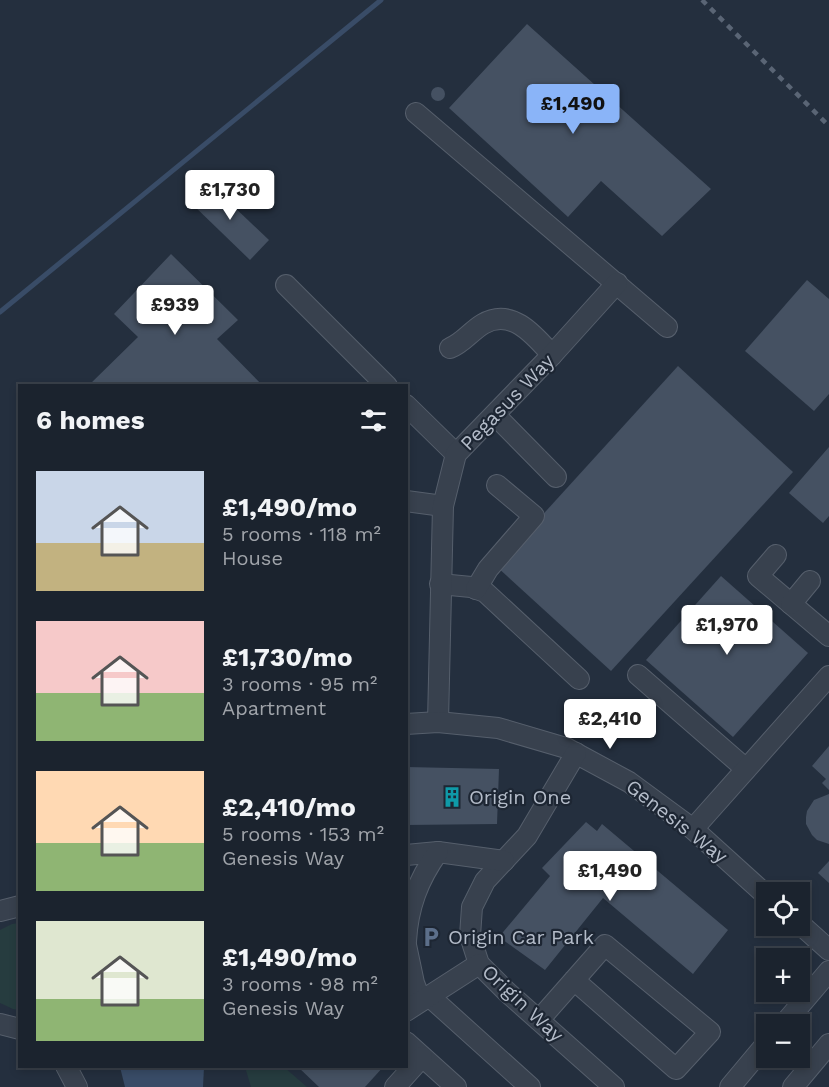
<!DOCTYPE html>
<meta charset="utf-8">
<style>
body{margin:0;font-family:"Work Sans",sans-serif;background:#282f3a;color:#f1f3f6;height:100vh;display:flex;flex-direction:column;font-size:22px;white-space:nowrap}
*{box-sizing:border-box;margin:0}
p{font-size:20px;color:#a0a4aa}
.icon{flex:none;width:33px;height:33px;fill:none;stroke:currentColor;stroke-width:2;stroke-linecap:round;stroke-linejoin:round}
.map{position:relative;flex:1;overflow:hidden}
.details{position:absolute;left:18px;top:384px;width:390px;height:684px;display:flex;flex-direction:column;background:#1b232e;border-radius:0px;box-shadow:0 3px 9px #0003,0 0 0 2px #39404a}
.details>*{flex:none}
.buttons{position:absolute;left:756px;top:882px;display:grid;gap:12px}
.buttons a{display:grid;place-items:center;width:54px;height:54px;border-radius:0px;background:#1b232e;box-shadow:0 3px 9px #0003,0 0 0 2px #39404a;font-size:30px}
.price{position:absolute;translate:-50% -51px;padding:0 14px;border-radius:6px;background:#fff;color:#222;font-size:20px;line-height:39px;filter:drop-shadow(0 2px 3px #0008)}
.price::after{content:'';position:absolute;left:50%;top:36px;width:18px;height:14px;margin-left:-9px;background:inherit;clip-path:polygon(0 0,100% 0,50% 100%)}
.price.active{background:#8ab4f8;color:#111}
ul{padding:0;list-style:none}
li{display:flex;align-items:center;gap:18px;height:150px;padding:0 18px}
li span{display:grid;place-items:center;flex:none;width:168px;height:120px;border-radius:0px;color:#555}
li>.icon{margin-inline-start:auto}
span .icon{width:72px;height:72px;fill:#fffc;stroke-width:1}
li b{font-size:26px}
h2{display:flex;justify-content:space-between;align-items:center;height:72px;padding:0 18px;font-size:26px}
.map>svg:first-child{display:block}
.green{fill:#263c3f}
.water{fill:#394c67}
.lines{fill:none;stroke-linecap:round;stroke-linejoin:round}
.stream{stroke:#394c67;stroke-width:5}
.building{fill:#455162}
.minor-casing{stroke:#565f6c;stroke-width:22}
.minor{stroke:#38414e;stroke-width:20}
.rail{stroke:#5a6575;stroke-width:4.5;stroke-dasharray:6 6;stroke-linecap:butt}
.labels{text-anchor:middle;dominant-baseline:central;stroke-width:4.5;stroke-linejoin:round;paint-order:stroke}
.street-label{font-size:20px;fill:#b4bcc9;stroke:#1d2633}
.poi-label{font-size:20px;fill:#b4bcc9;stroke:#1d2633;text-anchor:start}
</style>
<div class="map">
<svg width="829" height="1087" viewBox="0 0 829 1087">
<rect width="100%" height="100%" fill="#242f3e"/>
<!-- green -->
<g class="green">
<path d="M19,923H20L19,1010L13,1009L0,1003V930L12,924Z"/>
<path d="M245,1067H284L307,1087H251Z"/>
</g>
<!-- water -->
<path class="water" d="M120,1067H204L203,1087H125Z"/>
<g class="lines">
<!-- stream -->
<path class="stream" d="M0,312L381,0"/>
</g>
<!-- building -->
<g class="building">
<path d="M527,24L711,189L662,236L601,181L568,217L449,108Z"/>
<circle cx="438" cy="94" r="7"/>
<path d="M209,183L269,240L250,260L190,202Z"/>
<path d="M171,254L238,320L217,339L263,386H88L138,337L114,314Z"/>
<path d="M807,280L829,299V394L814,411L745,351Z"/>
<path d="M678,366L793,472L611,671L496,566Z"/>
<path d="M829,447V516L823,523L789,493Z"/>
<path d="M721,576L808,653L733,737L646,660Z"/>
<path d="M829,746V790L822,783L826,779L812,766Z"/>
<path d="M406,767L499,769L497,824L406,825Z"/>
<path d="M829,794V844L817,840L812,835L806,824V817L807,811L814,800Z"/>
<path d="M586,822L597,831L602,824L728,930L693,974L603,898L545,970L499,937L550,876L542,868Z"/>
<path d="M829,861V883L818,873Z"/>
<path d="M297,1066H384L365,1087H319Z"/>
</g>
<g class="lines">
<!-- minor casing -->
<g class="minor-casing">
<g id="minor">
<path d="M416,113L667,327"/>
<path d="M286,285L387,386"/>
<path d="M450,348C463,343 471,331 483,324C512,307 535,336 552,355"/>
<path d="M406,405L456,454"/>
<path d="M495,415L556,477"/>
<path d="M406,501L443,506"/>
<path d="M776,555L758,576L829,636"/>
<path d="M440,584L471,587L485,592L579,679"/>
<path d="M476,589L488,569L534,516L497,485"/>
<path d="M791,604L810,581"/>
<path d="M638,675L746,769"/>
<path d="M438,722L443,506L456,454L552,355L617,283"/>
<path d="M406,724L438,722L498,728L566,748L629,782L693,829L766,895"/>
<path d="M576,753L527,836L485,881L472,907L470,936L479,964L507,992L614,1087"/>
<path d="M693,829L829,676"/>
<path d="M406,855L438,852L504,861"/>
<path d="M0,911L20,906"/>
<path d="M800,924L829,950"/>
<path d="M406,941C408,907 418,880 438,852"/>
<path d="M406,945L414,983L421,1001"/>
<path d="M429,996L530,1087"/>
<path d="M406,1011L479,964"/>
<path d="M539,1020L605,945L710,1032L676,1069L574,980"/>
<path d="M0,1024L20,1029"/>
<path d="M784,1024L829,971"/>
<path d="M406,1042L456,1087"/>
<path d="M66,1066L77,1087"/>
<path d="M395,1087L422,1057"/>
<path d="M730,1087L766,1044"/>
<path d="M793,1087L829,1044"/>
</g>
</g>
<!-- minor -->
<use href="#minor" class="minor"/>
<!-- rail -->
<path class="rail" d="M702,0L829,126"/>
</g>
<!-- icons -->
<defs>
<g id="building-bare" transform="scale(1.62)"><path d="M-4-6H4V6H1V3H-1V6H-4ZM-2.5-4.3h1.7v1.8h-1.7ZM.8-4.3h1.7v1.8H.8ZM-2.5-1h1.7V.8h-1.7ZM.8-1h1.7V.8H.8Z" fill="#0f9aa8" stroke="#1d2633" stroke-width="2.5" paint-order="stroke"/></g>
<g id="parking-bare" transform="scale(1.62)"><path d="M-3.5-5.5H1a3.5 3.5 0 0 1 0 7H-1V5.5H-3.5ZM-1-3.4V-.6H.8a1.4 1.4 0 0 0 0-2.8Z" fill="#5c6f8a" stroke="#1d2633" stroke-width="2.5" paint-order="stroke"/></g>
</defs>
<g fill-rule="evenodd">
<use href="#building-bare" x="452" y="797"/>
<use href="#parking-bare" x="431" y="937"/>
</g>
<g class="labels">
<!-- street labels -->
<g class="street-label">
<text transform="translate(507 402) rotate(-46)">Pegasus Way</text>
<text transform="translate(677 821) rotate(38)">Genesis Way</text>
<text transform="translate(523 1003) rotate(43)">Origin Way</text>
</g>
<!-- poi labels -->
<g class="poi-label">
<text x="469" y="797">Origin One</text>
<text x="448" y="937">Origin Car Park</text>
</g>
</g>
</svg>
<div class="buttons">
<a><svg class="icon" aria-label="locate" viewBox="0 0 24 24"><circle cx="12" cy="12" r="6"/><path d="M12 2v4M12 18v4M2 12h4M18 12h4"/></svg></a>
<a>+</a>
<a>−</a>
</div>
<b class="price active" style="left:573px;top:135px">£1,490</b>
<b class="price" style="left:230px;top:221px">£1,730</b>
<b class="price" style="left:175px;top:336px">£939</b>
<b class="price" style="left:727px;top:656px">£1,970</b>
<b class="price" style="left:610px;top:750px">£2,410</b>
<b class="price" style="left:610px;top:902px">£1,490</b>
<section class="details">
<h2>6 homes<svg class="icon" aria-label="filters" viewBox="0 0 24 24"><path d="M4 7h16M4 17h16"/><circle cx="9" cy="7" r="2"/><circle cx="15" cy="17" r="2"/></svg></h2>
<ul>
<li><span style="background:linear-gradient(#c9d6e8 60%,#c2b280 0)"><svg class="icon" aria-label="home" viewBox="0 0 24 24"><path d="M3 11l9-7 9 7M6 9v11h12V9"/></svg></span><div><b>£1,490/mo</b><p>5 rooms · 118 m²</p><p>House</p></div></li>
<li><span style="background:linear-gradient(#f6c9c9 60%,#8fb573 0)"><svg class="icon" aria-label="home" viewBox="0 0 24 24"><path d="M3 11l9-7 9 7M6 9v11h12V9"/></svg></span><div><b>£1,730/mo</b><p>3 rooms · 95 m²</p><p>Apartment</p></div></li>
<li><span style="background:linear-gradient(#ffd9b3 60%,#8fb573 0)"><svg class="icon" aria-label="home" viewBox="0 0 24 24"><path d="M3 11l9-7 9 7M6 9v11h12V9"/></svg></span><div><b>£2,410/mo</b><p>5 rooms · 153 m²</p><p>Genesis Way</p></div></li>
<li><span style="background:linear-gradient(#dfe7d0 65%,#8fb573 0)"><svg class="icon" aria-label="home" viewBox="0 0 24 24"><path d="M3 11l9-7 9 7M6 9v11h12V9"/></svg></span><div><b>£1,490/mo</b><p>3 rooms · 98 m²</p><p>Genesis Way</p></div></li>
</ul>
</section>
</div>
